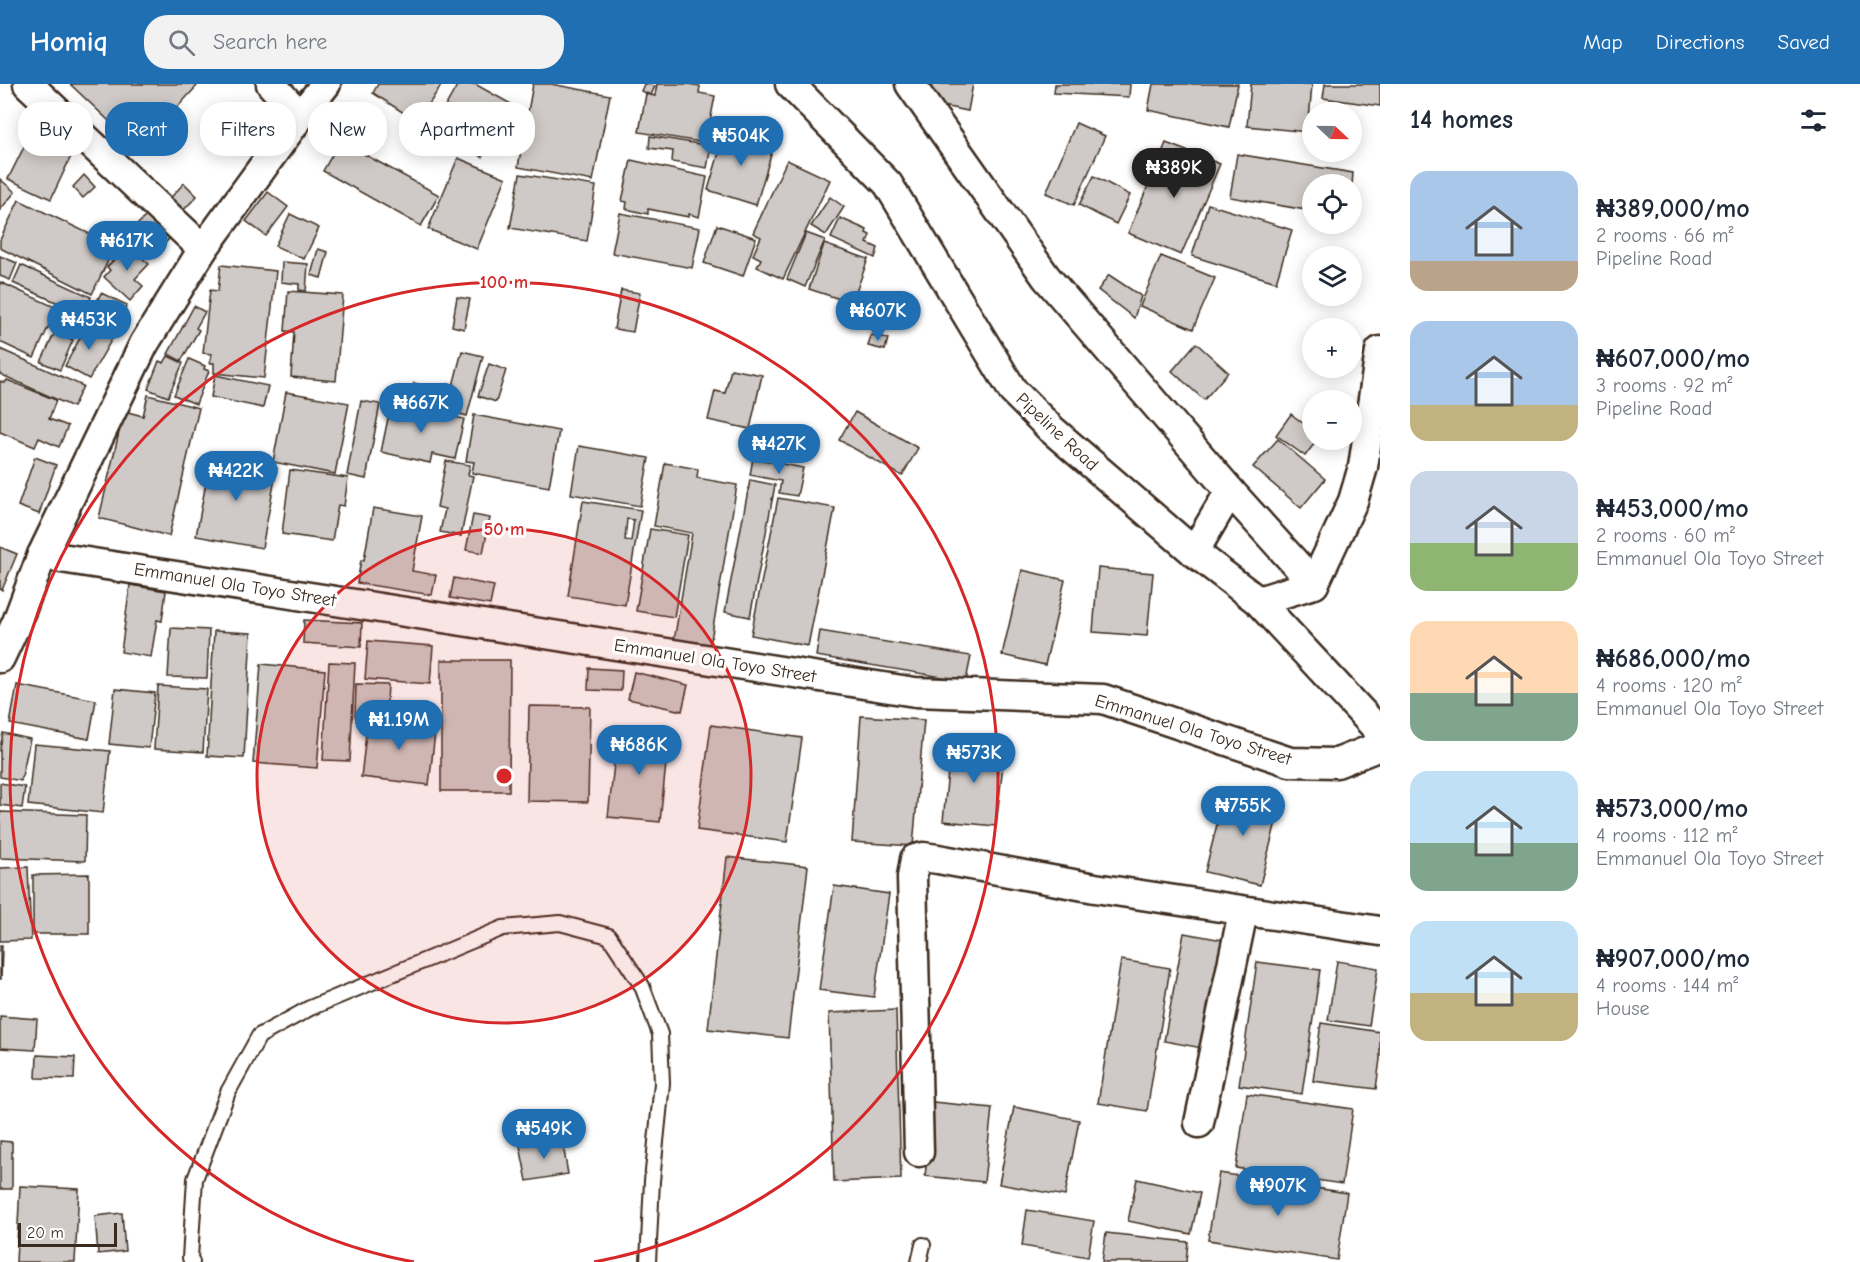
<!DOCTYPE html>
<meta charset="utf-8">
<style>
body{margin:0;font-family:"Comic Neue",sans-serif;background:#f2f2f3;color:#1f2937;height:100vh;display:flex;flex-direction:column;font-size:22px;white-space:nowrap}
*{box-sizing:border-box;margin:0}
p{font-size:20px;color:#747a83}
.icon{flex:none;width:33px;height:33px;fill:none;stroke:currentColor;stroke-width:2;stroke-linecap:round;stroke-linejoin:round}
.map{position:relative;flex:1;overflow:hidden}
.panel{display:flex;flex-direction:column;background:#fff;width:480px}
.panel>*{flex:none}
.guide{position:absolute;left:18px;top:18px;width:570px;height:54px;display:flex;gap:12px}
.needle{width:39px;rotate:112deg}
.controls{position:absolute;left:1302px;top:18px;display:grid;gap:12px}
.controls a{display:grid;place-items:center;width:60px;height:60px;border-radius:50%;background:#fff;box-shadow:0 3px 15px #0003;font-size:30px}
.scale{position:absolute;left:18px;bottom:15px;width:99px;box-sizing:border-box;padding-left:6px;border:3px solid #3b2a1e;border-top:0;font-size:16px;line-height:21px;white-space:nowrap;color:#3b2a1e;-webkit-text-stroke:4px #fff;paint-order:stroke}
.price{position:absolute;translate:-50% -51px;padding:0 14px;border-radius:21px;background:#1f6fb2;color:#fff;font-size:20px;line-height:39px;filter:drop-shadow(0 2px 3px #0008)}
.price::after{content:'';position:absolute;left:50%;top:36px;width:18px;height:14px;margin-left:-9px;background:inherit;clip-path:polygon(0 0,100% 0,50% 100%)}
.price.selected{background:#222;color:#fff}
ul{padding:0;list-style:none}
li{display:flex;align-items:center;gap:18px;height:150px;padding:0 30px}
li span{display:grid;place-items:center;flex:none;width:168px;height:120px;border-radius:18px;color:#555}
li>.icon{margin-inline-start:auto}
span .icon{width:72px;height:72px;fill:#fffc;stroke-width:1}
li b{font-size:26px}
h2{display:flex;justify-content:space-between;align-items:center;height:72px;padding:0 30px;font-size:26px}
.chip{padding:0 21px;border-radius:24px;background:#fff;box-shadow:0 3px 15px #0003;font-size:21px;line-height:54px}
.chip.selected{background:#1f6fb2;color:#fff}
header{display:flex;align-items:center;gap:36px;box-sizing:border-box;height:84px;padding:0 30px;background:#1f6fb2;color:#fff}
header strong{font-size:28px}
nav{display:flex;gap:33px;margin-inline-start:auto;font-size:21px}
.search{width:420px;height:54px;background:#f2f2f3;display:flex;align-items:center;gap:15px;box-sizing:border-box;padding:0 21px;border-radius:24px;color:#747a83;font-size:22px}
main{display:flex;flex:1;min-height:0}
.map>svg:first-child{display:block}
.building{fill:#cfcac7;stroke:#3b2a1e;stroke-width:1.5;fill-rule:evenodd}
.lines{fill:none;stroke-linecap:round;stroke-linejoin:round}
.service-casing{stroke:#3b2a1e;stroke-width:18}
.minor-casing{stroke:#3b2a1e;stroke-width:33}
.service{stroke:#fff;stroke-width:14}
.minor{stroke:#fff;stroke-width:28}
.ring{fill:none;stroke:#d62828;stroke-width:3}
.labels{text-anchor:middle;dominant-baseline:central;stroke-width:6;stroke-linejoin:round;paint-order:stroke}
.street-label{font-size:18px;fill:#3b2a1e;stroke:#fff}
.centre{fill:#d62828;stroke:#fff;stroke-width:3}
.ring-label{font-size:18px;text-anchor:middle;font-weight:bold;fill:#d62828;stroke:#fff;stroke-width:6;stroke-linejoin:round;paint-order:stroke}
</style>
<header>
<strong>Homiq</strong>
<div class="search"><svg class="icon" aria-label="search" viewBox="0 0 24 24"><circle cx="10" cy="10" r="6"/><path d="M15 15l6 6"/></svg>Search here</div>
<nav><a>Map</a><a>Directions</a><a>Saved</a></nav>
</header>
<main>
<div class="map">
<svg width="1380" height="1178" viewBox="0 0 1380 1178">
<rect width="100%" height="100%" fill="#fff"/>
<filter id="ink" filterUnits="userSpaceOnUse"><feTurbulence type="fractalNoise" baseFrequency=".0167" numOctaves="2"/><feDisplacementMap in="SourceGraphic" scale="12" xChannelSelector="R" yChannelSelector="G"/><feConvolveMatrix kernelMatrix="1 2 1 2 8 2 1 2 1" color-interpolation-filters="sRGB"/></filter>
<g filter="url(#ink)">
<!-- building -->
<g class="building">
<path d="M70,0H194L197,2L161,41L150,31L127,54Z"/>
<path d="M378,0H442L429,20L439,27L427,44L373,9Z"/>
<path d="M458,0H475L511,20L482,73L432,46Z"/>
<path d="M533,0H551L610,11L593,97L518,83Z"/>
<path d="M644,0L655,2L651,11L641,7Z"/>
<path d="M657,0H688L700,2L699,9L715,12L706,59L639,48L646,10L655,12Z"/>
<path d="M932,0H973L968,27L928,19Z"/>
<path d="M1055,0H1130L1129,13L1054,9Z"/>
<path d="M1153,0H1238L1229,43L1148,26Z"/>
<path d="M1251,0H1312L1308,48L1247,42Z"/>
<path d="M1325,0H1380V22L1323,14Z"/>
<path d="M39,33L80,53L51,115L8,95Z"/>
<path d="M1076,39L1105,52L1074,121L1046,109Z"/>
<path d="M726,45L760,55L759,60L773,64L756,121L708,106Z"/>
<path d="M650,52L711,62L707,84L672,78L673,67L649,64Z"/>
<path d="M340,57L439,111L421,142L323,87Z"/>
<path d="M1166,59L1220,80L1181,171L1128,149Z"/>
<path d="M1237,70L1353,89L1352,101L1312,100V127L1230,113Z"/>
<path d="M458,74L506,94L477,165L428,145Z"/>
<path d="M631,76L707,93L699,133L689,130V133L648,125V130L626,125L627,118L622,117Z"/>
<path d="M787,76L830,96L783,195L757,183L761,175L753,171L761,153L753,149Z"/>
<path d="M520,90L596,102L587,157L510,144Z"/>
<path d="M84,91L95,103L83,114L73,103Z"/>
<path d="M1094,92L1130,111L1116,140L1079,121Z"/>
<path d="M0,95L15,108L0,126Z"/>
<path d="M184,99L197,112L179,131L166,119Z"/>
<path d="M268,108L288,123L266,152L246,137Z"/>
<path d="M830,113L844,123L826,151L811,142Z"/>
<path d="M19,116L115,162L92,210L0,164V156Z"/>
<path d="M1208,120L1292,146L1276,198L1192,172Z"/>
<path d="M620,129L700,144L692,184L612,169Z"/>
<path d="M290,130L319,144L304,175L275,162Z"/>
<path d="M147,131L170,154L149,175L126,152Z"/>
<path d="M840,134L867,146L866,149L870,151L867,159L878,164L875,174L831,154Z"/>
<path d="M717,141L756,154L743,192L704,179Z"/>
<path d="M806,149L825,156L805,203L787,195Z"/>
<path d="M824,160L868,175L852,219L809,205Z"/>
<path d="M128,161L149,180L135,195L143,202L130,217L104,193L110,186L107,183Z"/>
<path d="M318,165L328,168L321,194L311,191Z"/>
<path d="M0,172L17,179L10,196L0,192Z"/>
<path d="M1161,172L1215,194L1193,245L1140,222Z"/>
<path d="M282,178L308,180L306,207L299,206V200L281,198Z"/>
<path d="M21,181L91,213L83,230L13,199Z"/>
<path d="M221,181L276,187L264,294L214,289V279H210L212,270L203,269L210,206L218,207Z"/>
<path d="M1109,191L1141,212L1134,234L1098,206Z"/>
<path d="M0,198L57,224L34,274L0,258Z"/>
<path d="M621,206L640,209L633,248L614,245Z"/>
<path d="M288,207L343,211L336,297L291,293L294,248L285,247Z"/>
<path d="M101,209L127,221L115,246L89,234Z"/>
<path d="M457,213L470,215L464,245L452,242Z"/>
<path d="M194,222L205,228L196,244L199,246L181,277L168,270Z"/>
<path d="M88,239L113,253L89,295L65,282Z"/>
<path d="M55,248L73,256L60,286L41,278Z"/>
<path d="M871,251L888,254L885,266L868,262Z"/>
<path d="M1196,259L1228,288L1204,316L1172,287Z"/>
<path d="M0,265L83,302L73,323L0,290Z"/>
<path d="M462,267L483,272L467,332L442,325L448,300L453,302Z"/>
<path d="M168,272L183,279L168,313L148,305L159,277L164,279Z"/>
<path d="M189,275L205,282L204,285L209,287L196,320L174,311Z"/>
<path d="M489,280L506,286L496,318L478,312Z"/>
<path d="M731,285L762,291L750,345L708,336L715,307L725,309Z"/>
<path d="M215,291L268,302L263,324L211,313Z"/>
<path d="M7,296L56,316L49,335L68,342L59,363L39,354L35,363L0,348V297L5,299Z"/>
<path d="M414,299L443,308L438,326L409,318Z"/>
<path d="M286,308L349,319L335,390L273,378Z"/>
<path d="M148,311L199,324L169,452L99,434L124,327L143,332Z"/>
<path d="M361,317L380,320L366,395L347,391Z"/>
<path d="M391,320L464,335L455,375L432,370L430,379L381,368Z"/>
<path d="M855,328L918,364L902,392L839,356Z"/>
<path d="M1291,330L1312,346V356H1317L1305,372L1276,351Z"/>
<path d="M474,331L559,347L549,403L472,389L474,378L466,377Z"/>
<path d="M1278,355L1325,395L1301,424L1253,383Z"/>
<path d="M579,362L649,374L640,422L571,410Z"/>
<path d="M211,372L277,384L262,464L196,452Z"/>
<path d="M35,373L56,381L39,430L18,422Z"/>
<path d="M753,374L803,384L797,412L779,409L781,397L750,391Z"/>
<path d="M446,377L470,381L468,391L473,392L461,452L440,448L445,425L437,423Z"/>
<path d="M665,379L698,385L697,394L737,401L710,562L674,557L692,449L654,442Z"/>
<path d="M290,386L348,394L344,422L338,421L332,457L282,450Z"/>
<path d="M750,396L775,401L750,533L725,528Z"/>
<path d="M778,414L835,424L808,562L751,551Z"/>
<path d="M583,417L641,426L625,521L568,512ZM627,435L634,436L631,457L625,456Z"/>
<path d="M373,424L422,432L412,487L436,491L432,511L357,499L361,476H364Z"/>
<path d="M473,431L490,434L483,469L466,466Z"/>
<path d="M650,445L688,451L674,533L636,527Z"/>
<path d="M0,463L17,470L2,506L0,505Z"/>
<path d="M1098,484L1153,489L1147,552L1093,548Z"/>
<path d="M1022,486L1065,496L1045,581L1002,571Z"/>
<path d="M454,494L494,502L490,521L450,514Z"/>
<path d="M130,501L166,507L162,537L157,536L151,573L121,568Z"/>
<path d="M304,536L362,539L361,563L303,559Z"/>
<path d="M171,544L209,546L207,594L168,593Z"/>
<path d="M214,547L251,549L244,674L207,672Z"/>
<path d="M820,547L971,572L966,597L816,572Z"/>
<path d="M368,557L433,562L430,600L365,595Z"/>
<path d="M441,576H510L509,707H441Z"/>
<path d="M329,578L355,579L350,677L323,676Z"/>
<path d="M261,580L325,586L317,684L253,679Z"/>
<path d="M589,584L622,586L621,607L588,606Z"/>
<path d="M634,588L688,601L682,627L628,615Z"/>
<path d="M356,600L388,601L386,633L355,632Z"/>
<path d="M17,601L96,616L89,655L10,640Z"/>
<path d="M158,602L207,605L203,668L154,665Z"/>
<path d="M115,605L155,609L149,664L109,660Z"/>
<path d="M529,622L590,623L588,718L527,717Z"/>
<path d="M861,632L924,636L913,762L852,758Z"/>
<path d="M368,633L436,640L429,701L361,693Z"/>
<path d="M711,641L802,654L787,758L697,746Z"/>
<path d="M618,645L669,650L660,738L608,733Z"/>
<path d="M3,649L30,655L21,697L0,693V664Z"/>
<path d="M951,658L1005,663L996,742L943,737Z"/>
<path d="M34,660L110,667L103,729L28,721Z"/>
<path d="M0,699L25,703L22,724L0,721Z"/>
<path d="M1226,705L1281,718L1260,801L1205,788Z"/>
<path d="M0,728L86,731L85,777L0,774Z"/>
<path d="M727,773L808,782L788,954L708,945Z"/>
<path d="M28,783L31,856L0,857V784Z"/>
<path d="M89,790V850H33V791Z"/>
<path d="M834,802L889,810L874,913L819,906Z"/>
<path d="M1184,849L1223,856L1202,964L1164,957Z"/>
<path d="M0,862H2L1,895H0Z"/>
<path d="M1121,876L1170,884L1147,1027L1098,1019Z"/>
<path d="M1337,877L1378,884L1369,942L1328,936Z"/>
<path d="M1257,878L1320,886L1302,1010L1239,1001Z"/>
<path d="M896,926L901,1095L834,1098L829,929Z"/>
<path d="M0,932L37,935L35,966L0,964Z"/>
<path d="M1321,939L1380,948V975L1376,1005L1313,997Z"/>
<path d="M37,971L75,973L74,995L36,994Z"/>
<path d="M1247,1010L1353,1025L1342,1100L1236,1084Z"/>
<path d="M933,1018L992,1024L984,1098L925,1092Z"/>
<path d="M1014,1023L1079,1036L1065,1112L999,1100Z"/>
<path d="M562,1055L568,1090L527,1097L520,1062Z"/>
<path d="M0,1057L12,1058V1105H0Z"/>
<path d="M1219,1089L1347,1109L1337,1176L1208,1156Z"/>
<path d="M1137,1095L1200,1109L1191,1150L1128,1137Z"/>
<path d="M20,1102L79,1105L75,1178H16Z"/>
<path d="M1027,1126L1094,1137L1088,1173L1022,1162Z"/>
<path d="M122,1129L125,1167L98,1170L95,1132Z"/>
<path d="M1106,1149L1188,1158L1186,1178H1102Z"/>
</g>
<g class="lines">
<!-- service casing -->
<g class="service-casing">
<g id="service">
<path d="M192,1178L190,1174L195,1095L228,1008L259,952L310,924L503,844L560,839L609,852L642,902L660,950L662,999L652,1097L648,1178"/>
<path d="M919,1178L923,1161"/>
</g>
</g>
<!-- minor casing -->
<g class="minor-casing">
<g id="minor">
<path d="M28,0L203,165"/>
<path d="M271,0L300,32"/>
<path d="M790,0L888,100L1013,307L1051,345L1194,468L1258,517L1380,648"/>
<path d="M910,0L1046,193L1230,407L1314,500"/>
<path d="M1194,468L1230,407"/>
<path d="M42,471L915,608L1103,615L1290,678L1337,679L1380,662"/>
<path d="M1258,517L1314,500L1353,417L1363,383L1380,267"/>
<path d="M0,574L17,538L42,471L144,260L203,165L300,32L326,0"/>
<path d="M1199,1039L1243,828"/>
<path d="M919,1068L912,793L915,775L923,773L938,775L1095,804L1380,847"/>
</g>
</g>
<!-- service -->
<use href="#service" class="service"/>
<!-- minor -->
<use href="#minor" class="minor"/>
</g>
</g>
<!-- distance rings -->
<circle cx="504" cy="692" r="247" fill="#d62828" fill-opacity=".12"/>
<g class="ring">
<circle cx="504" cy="692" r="247"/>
<path d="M414 1178A494 494 0 1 1 594 1178"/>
</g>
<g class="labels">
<!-- street labels -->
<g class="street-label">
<text transform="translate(1057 348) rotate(43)">Pipeline Road</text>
<text transform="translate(235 501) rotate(9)">Emmanuel Ola Toyo Street</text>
<text transform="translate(715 577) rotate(9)">Emmanuel Ola Toyo Street</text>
<text transform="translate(1193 646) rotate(17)">Emmanuel Ola Toyo Street</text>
</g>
</g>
<circle cx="504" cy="692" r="9" class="centre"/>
<g class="ring-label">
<text x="504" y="204">100 m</text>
<text x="504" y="451">50 m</text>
</g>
</svg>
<div class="controls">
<a><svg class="needle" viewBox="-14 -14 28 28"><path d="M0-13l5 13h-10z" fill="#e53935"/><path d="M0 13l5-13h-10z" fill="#747a83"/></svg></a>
<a><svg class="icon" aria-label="locate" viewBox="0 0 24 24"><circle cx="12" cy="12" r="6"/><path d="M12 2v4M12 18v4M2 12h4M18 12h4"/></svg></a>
<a><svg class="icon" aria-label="layers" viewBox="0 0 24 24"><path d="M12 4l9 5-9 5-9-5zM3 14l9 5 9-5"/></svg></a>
<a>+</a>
<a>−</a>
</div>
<div class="scale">20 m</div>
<b class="price" style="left:741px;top:83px">₦504K</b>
<b class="price selected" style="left:1174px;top:115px">₦389K</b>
<b class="price" style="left:127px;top:188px">₦617K</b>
<b class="price" style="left:878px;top:258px">₦607K</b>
<b class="price" style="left:89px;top:267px">₦453K</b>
<b class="price" style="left:421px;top:350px">₦667K</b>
<b class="price" style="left:779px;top:391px">₦427K</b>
<b class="price" style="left:236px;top:418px">₦422K</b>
<b class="price" style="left:399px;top:667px">₦1.19M</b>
<b class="price" style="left:639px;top:692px">₦686K</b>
<b class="price" style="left:974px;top:700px">₦573K</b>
<b class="price" style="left:1243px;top:753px">₦755K</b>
<b class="price" style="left:544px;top:1076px">₦549K</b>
<b class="price" style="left:1278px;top:1133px">₦907K</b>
<div class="guide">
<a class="chip">Buy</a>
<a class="chip selected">Rent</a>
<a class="chip">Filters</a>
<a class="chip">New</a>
<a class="chip">Apartment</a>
</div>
</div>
<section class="panel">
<h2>14 homes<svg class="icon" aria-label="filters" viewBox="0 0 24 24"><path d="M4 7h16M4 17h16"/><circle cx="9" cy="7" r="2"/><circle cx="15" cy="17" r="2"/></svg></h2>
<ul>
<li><span style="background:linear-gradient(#a9c7e8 75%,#b9a48a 0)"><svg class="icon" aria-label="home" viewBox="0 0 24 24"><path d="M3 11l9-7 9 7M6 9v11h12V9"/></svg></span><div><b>₦389,000/mo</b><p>2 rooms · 66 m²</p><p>Pipeline Road</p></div></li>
<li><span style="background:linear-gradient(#a9c7e8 70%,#c2b280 0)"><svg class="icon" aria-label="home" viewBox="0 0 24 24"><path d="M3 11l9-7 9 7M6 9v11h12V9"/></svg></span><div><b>₦607,000/mo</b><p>3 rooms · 92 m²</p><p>Pipeline Road</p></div></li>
<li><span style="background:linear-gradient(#c9d6e8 60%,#8fb573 0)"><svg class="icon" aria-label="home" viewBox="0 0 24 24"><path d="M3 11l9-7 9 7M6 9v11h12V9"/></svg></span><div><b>₦453,000/mo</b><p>2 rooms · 60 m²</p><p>Emmanuel Ola Toyo Street</p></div></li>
<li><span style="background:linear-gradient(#ffd9b3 60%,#7fa58c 0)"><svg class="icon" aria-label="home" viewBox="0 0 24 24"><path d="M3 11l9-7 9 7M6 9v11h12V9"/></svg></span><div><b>₦686,000/mo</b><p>4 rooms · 120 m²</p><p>Emmanuel Ola Toyo Street</p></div></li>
<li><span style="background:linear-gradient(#bfe0f5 60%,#7fa58c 0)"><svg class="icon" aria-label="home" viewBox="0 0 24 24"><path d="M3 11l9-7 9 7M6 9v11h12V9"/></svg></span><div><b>₦573,000/mo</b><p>4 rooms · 112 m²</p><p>Emmanuel Ola Toyo Street</p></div></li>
<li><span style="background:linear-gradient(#bfe0f5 60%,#c2b280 0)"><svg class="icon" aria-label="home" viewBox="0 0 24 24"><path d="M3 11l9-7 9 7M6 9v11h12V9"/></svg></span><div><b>₦907,000/mo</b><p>4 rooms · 144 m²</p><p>House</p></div></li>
</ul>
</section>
</main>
